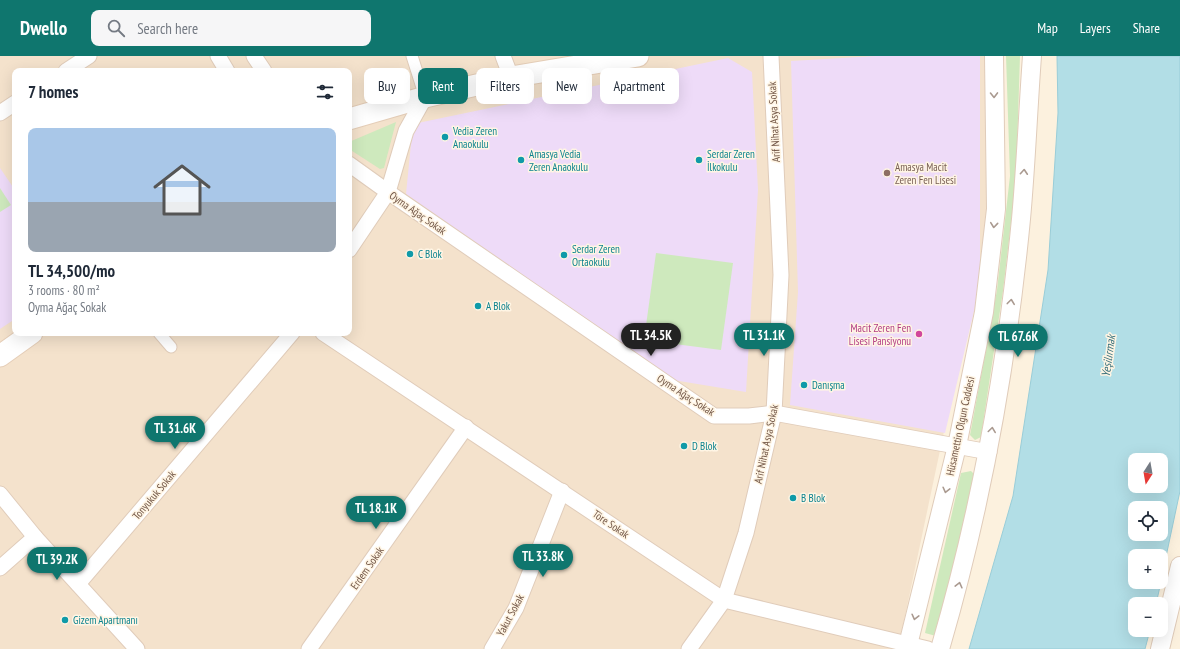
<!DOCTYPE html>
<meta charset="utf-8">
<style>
body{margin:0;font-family:"PT Sans Narrow",sans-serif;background:#f6f6f7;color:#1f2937;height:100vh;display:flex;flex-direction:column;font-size:15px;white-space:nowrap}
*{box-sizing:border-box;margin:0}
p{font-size:13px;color:#747a83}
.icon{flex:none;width:22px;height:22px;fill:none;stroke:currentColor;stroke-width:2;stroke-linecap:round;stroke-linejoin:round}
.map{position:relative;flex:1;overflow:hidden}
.drawer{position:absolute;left:12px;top:12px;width:340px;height:268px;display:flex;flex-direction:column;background:#fff;border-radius:8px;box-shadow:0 4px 16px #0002}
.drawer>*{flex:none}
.guide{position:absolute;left:364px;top:12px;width:380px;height:36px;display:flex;gap:8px}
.needle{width:26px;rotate:191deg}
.controls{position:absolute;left:1128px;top:397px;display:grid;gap:8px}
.controls a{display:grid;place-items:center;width:40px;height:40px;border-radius:8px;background:#fff;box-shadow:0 4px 16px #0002;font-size:20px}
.price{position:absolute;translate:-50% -34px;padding:0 9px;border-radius:14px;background:#0f766e;color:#fff;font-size:13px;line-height:26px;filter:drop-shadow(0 1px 2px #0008)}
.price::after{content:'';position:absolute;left:50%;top:24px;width:12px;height:9px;margin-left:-6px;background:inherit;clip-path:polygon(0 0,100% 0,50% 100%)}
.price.on{background:#222;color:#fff}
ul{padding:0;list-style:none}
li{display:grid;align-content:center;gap:8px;height:212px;padding:0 16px}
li+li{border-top:1px solid #e0e1e3}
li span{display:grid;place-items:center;height:124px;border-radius:8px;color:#555}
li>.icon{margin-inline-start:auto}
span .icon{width:72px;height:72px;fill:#fffc;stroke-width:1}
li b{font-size:17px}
h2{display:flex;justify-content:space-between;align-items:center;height:48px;padding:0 16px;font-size:17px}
.pill{padding:0 14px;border-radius:8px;background:#fff;box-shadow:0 4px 16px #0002;font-size:14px;line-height:36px}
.pill.on{background:#0f766e;color:#fff}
header{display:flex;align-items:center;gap:24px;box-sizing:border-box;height:56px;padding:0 20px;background:#0f766e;color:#fff}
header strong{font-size:19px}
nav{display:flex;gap:22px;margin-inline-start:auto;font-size:14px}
.search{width:280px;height:36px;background:#f6f6f7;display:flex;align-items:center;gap:10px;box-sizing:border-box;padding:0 14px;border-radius:8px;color:#747a83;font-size:15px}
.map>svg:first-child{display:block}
.residential{fill:#f4e2cc;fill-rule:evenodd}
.education{fill:#eedbf8}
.green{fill:#cee9bd}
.water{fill:#b2dee6;stroke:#99cdd8;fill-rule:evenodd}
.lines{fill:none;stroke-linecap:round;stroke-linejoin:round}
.pedestrian-casing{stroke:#e0ccba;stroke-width:13}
.minor-casing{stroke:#e0ccba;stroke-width:17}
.tertiary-casing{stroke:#e0ccba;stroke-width:20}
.secondary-casing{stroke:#e5ceb8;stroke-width:23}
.pedestrian{stroke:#fff;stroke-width:11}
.minor{stroke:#fff;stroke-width:15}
.tertiary{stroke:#fff;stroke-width:18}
.secondary{stroke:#fff;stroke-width:21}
.oneway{stroke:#aa9a90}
.culture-dot{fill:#0f9aa8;stroke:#fff5e4;stroke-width:1.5}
.education-dot{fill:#8d6e63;stroke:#fff5e4;stroke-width:1.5}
.hotel-dot{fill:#d1479c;stroke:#fff5e4;stroke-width:1.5}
.labels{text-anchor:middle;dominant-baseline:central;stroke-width:3;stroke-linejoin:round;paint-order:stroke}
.street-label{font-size:11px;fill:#725646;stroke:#fff5e4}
.culture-label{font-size:11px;fill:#0d838f;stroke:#fff5e4;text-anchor:start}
.education-label{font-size:11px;fill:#785e54;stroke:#fff5e4;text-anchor:start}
.hotel-label{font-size:11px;fill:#b23c85;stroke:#fff5e4;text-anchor:end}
.water-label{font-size:12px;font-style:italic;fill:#3d747f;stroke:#fff5e4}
</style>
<header>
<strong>Dwello</strong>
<div class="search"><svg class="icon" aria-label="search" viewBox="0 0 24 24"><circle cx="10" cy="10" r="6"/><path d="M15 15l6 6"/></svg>Search here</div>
<nav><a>Map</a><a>Layers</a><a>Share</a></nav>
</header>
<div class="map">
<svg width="1180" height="593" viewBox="0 0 1180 593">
<rect width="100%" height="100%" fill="#fcf1de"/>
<!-- residential -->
<path class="residential" d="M0,0H988L990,158L898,593H0ZM15,15H349V277H15Z"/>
<!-- education -->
<g class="education">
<path d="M876,0H980V230L945,377L790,349L798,236L791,5Z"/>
<path d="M728,2L752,16L758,134L746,336L667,323L406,138L413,68Z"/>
<path d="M0,112L15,134V263L0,273Z"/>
</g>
<!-- green -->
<g class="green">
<path d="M1006,0H1020L1016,124L1003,235L981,381L975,384L970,379L997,234L1010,120Z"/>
<path d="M396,66L384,112L380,113L349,93V86Z"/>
<path d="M0,132L11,149L0,156Z"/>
<path d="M656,197L733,207L721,294L644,284Z"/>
<path d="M971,415L976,420L936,580L925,577L961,417Z"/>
</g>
<!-- water -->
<path class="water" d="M1057,0H1180V435L1161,524V500H1135V526H1161L1156,548H1135V574H1150L1145,593H969L1013,440L1048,214L1058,57ZM1135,404H1161V430H1135ZM1135,452H1161V478H1135Z"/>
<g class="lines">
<!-- pedestrian casing -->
<g class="pedestrian-casing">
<g id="pedestrian">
<path d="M412,0L425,41"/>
<path d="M159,277L171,291"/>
</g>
</g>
<!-- minor casing -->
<g class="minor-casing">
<g id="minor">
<path d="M218,0L227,15"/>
<path d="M254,0L264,15"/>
<path d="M503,0L511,21"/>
<path d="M66,15L89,0"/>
<path d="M0,57L15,47"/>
<path d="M349,108L388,136L714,360H749L774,357L989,396"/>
<path d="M349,194L388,136L406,75L425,41"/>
<path d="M323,277L724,544L928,593"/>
<path d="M0,438L35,481L137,593"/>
<path d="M0,512L35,481"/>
<path d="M78,528L292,277"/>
<path d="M309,593L466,371"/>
<path d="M492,593L516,552L562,435"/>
<path d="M689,593L724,544L746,477L774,357L781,219L771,0"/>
</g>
</g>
<!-- tertiary casing -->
<g class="tertiary-casing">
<g id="tertiary">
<path d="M907,593L957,390L984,256L996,153L994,0"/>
<path d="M940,593C981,453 1007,308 1021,163C1026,109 1028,54 1032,0"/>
<path d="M1160,593L1180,510"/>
</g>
</g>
<!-- secondary casing -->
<g class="secondary-casing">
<g id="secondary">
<path d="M349,63L425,41L511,21L638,0"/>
<path d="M0,300L32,277"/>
</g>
</g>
<!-- pedestrian -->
<use href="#pedestrian" class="pedestrian"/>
<!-- minor -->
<use href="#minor" class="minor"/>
<!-- tertiary -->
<use href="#tertiary" class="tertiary"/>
<!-- secondary -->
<use href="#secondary" class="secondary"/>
</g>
<!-- one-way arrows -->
<defs><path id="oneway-chevron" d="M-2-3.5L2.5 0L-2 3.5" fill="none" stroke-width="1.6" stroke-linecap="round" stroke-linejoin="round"/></defs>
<g class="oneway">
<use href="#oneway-chevron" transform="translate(994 39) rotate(89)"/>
<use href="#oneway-chevron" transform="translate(1024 116) rotate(-86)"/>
<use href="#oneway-chevron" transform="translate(994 169) rotate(96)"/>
<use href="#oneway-chevron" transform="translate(1011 246) rotate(-83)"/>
<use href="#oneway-chevron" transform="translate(992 374) rotate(-82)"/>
<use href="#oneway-chevron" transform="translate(946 434) rotate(104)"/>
<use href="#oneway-chevron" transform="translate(959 529) rotate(-76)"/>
<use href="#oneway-chevron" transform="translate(915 561) rotate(104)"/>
</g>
<!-- markers -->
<g class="culture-dot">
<circle cx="445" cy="81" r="4"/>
<circle cx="521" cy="104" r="4"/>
<circle cx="699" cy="104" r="4"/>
<circle cx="410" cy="198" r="4"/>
<circle cx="564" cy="199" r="4"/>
<circle cx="478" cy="250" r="4"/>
<circle cx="804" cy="329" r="4"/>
<circle cx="684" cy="390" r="4"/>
<circle cx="793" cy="442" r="4"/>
<circle cx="65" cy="564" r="4"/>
</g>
<circle class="education-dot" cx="887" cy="117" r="4"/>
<circle class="hotel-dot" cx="919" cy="278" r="4"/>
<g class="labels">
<!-- street labels -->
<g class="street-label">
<text transform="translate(774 66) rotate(-93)">Arif Nihat Asya Sokak</text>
<text transform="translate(418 157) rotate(35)">Oyma Ağaç Sokak</text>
<text transform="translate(686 339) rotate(33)">Oyma Ağaç Sokak</text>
<text transform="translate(960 370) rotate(-78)">Hüsamettin Olgun Caddesi</text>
<text transform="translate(766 388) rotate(-78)">Arif Nihat Asya Sokak</text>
<text transform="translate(154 439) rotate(-50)">Tonyukuk Sokak</text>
<text transform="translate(611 468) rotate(34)">Töre Sokak</text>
<text transform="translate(367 512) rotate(-55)">Erdem Sokak</text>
<text transform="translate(510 559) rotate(-62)">Yakut Sokak</text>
</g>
<!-- culture labels -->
<g class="culture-label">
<text x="453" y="75">Vedia Zeren<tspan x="453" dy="13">Anaokulu</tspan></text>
<text x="529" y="98">Amasya Vedia<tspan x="529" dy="13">Zeren Anaokulu</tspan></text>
<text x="707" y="98">Serdar Zeren<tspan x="707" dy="13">İlkokulu</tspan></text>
<text x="572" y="193">Serdar Zeren<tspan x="572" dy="13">Ortaokulu</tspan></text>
<text x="418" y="198">C Blok</text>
<text x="486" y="250">A Blok</text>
<text x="812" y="329">Danışma</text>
<text x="692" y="390">D Blok</text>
<text x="801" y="442">B Blok</text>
<text x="73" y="564">Gizem Apartmanı</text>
</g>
<!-- education labels -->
<g class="education-label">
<text x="895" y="111">Amasya Macit<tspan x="895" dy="13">Zeren Fen Lisesi</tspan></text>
</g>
<!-- hotel labels -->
<g class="hotel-label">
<text x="911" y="272">Macit Zeren Fen<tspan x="911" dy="13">Lisesi Pansiyonu</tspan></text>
</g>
<!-- water labels -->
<g class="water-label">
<text transform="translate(1108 300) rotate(-82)">Yeşilırmak</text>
</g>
</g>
</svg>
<div class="controls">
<a><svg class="needle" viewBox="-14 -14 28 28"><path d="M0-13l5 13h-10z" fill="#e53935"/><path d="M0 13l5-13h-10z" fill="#747a83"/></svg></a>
<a><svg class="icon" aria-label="locate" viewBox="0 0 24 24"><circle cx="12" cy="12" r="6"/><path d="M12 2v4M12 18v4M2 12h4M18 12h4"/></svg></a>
<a>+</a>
<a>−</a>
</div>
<b class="price on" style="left:651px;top:301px">TL 34.5K</b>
<b class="price" style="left:764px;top:301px">TL 31.1K</b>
<b class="price" style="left:1018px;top:302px">TL 67.6K</b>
<b class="price" style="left:175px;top:394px">TL 31.6K</b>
<b class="price" style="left:376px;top:474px">TL 18.1K</b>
<b class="price" style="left:543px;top:522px">TL 33.8K</b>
<b class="price" style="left:57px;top:525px">TL 39.2K</b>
<div class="guide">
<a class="pill">Buy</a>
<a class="pill on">Rent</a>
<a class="pill">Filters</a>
<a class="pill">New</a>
<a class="pill">Apartment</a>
</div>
<section class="drawer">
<h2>7 homes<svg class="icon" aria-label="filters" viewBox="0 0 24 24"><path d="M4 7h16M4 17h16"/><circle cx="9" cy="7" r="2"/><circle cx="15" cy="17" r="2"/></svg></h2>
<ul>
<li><span style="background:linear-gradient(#a9c7e8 60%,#9aa5b1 0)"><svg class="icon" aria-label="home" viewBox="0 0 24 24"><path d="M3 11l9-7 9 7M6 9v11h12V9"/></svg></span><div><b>TL 34,500/mo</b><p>3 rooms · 80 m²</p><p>Oyma Ağaç Sokak</p></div></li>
</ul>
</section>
</div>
